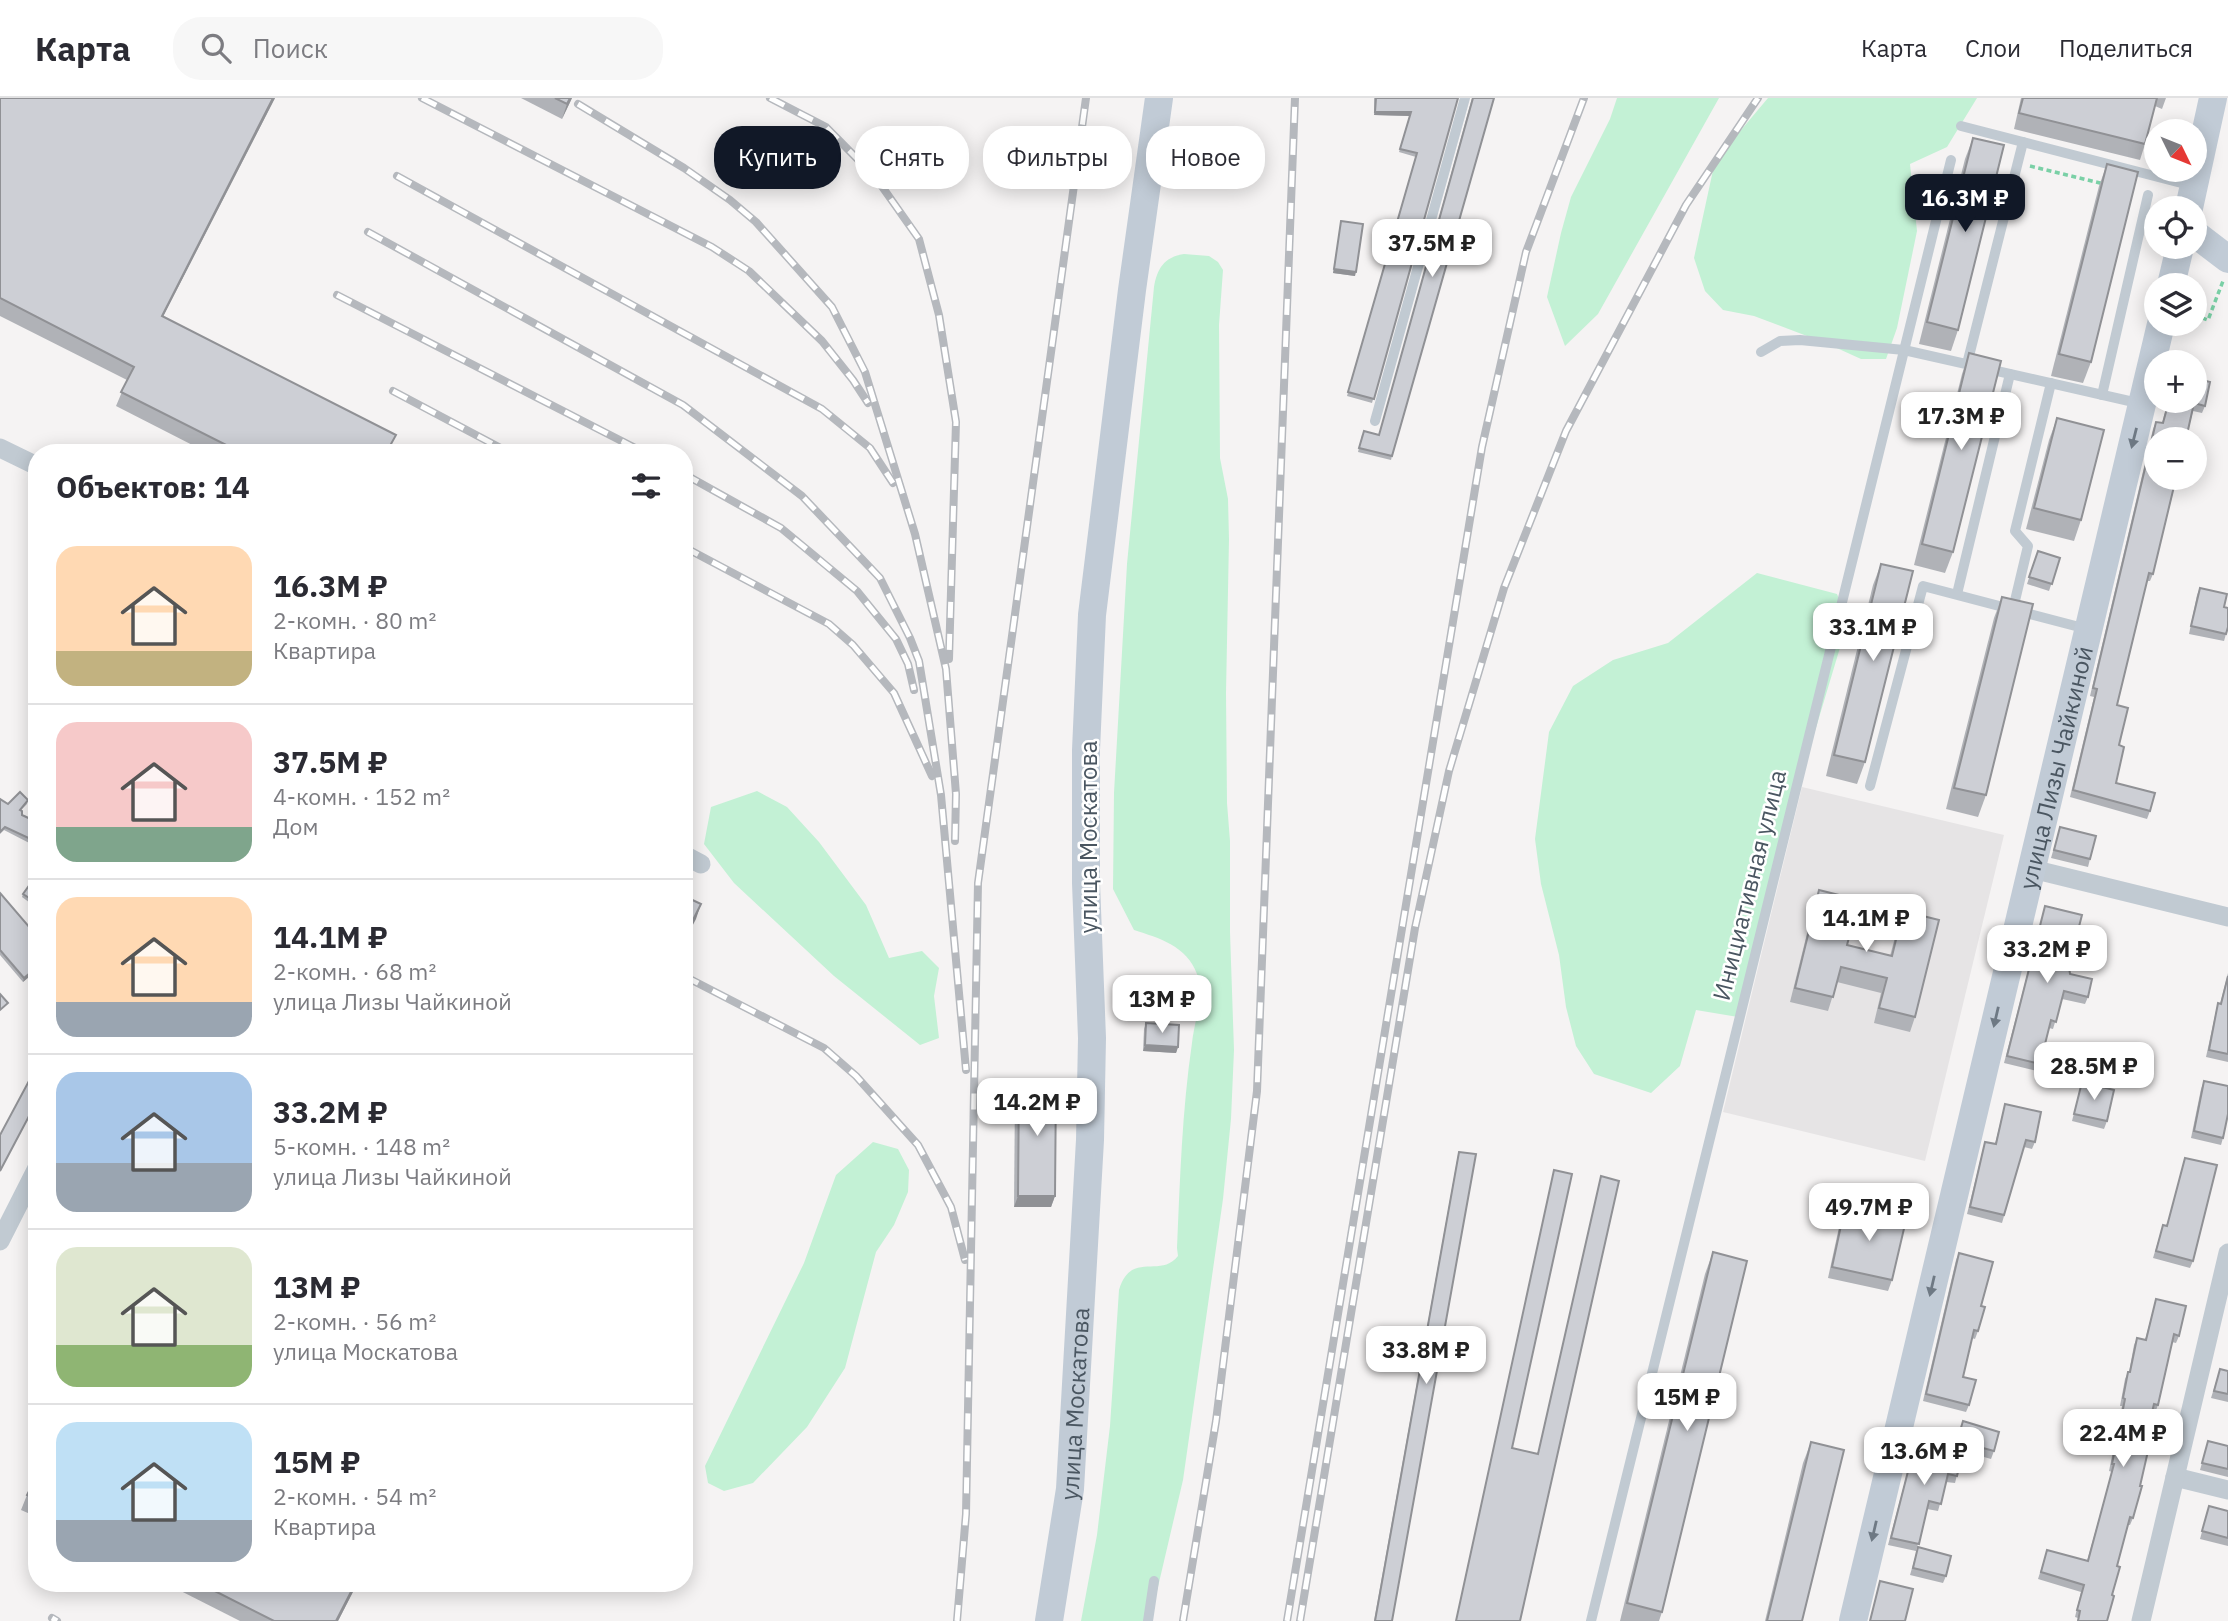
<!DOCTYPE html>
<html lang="ru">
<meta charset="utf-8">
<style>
body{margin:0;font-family:"IBM Plex Sans",sans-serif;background:#f7f7f7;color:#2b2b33;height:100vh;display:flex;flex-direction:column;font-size:26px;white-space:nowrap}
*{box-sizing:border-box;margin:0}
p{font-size:23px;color:#7c7c81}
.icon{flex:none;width:38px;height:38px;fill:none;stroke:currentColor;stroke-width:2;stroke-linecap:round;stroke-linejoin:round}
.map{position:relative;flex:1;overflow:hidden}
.side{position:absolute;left:28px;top:346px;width:665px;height:1148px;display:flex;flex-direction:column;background:#fff;border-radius:28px;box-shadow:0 4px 18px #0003}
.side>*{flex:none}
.top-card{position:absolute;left:714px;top:28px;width:665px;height:63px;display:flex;gap:14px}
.needle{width:46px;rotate:133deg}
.controls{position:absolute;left:2144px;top:21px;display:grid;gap:14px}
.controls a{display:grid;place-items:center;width:63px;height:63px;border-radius:50%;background:#fff;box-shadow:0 4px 18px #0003;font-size:35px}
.price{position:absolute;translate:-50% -60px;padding:0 16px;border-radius:14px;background:#fff;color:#222;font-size:23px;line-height:46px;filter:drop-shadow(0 2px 4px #0008)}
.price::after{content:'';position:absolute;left:50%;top:42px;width:21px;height:16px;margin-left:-10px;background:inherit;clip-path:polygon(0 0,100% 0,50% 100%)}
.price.current{background:#111827;color:#fff}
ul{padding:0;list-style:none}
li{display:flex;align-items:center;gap:21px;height:175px;padding:0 28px}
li+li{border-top:2px solid #e1e1e2}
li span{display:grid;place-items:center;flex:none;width:196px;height:140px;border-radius:21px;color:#555}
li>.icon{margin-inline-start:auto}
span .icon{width:84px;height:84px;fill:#fffc;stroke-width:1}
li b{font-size:30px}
h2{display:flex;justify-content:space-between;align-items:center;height:84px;padding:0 28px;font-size:30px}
.chip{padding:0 24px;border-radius:28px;background:#fff;box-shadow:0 4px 18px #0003;font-size:24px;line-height:63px}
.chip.current{background:#111827;color:#fff}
header{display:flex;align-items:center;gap:42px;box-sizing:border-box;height:98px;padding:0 35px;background:#fff;border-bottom:2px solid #e1e1e2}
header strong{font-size:33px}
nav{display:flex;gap:38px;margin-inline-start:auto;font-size:24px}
.search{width:490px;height:63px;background:#f7f7f7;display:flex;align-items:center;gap:18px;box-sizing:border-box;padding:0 24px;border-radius:28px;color:#7c7c81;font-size:26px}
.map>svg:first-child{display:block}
.education{fill:#e6e4e5}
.green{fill:#c3f1d5}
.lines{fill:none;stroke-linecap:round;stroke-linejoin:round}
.path{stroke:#7ad0a6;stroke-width:3.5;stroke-dasharray:5 3.5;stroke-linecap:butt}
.service{stroke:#c1cad2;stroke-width:10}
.minor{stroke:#c1cad2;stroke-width:19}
.secondary{stroke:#c1cbd6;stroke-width:28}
.rail-casing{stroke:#b5b8bd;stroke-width:8}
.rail{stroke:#fff;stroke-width:5;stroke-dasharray:16;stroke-linecap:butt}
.wall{fill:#b0b2b7}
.shaded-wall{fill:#909195}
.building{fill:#cdcfd5;stroke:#909195;stroke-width:2}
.oneway{fill:#6e7984}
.labels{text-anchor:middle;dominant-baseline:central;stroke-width:5;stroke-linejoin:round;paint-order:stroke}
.street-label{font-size:24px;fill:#4a5661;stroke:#fff}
</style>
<header>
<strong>Карта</strong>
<div class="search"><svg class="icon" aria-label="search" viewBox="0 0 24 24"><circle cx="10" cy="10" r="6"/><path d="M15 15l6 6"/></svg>Поиск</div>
<nav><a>Карта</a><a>Слои</a><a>Поделиться</a></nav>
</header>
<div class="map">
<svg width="2228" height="1523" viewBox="0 0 2228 1523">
<rect width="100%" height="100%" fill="#f5f3f3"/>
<!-- education -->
<path class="education" d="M1802,689L2004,737L1925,1063L1723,1014Z"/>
<!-- green -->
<g class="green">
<path d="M1617,0H1719L1598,216L1565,248L1547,199L1561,135L1571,99L1610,21Z"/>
<path d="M1768,0H1977L1947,49L1910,66L1917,133L1897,230L1886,261H1861L1828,246L1754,218L1723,212L1705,193L1694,160L1715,63Z"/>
<path d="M1184,156L1209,158L1218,164L1223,172L1219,227L1220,360L1228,401L1229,441L1226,595L1227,705L1230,743V834L1234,952L1231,1021L1223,1101L1183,1382L1150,1523H1081L1097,1437L1110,1328L1119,1192C1131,1152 1160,1181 1178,1158L1177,1150C1180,1082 1182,1013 1192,945C1194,924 1205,897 1197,876C1187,848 1159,840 1134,832L1113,791L1114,695L1127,466L1154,189C1157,171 1164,159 1184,156Z"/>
<path d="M1757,475L1837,496L1848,523L1785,733L1738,919L1696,912L1680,968L1651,995L1594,976L1576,948L1566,909L1559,857L1541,786L1535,741L1549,634L1573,588L1613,562L1668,545Z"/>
<path d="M757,693L787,709L819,744L866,807L889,860L922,853L939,870L934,898L939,940L920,947L834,878L734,785L704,746L711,709Z"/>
<path d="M873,1044L898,1051L909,1072L908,1094L894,1127L876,1154L845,1270L807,1329L753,1385L724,1393L708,1385L705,1368L804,1165L836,1077Z"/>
</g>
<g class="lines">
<!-- path -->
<g class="path">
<path d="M2030,68L2104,86"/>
<path d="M2146,201L2153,203"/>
<path d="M2194,217L2208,222L2223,183"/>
</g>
<!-- service -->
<g class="service">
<path d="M1961,28L2193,88"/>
<path d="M1761,254L1780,243L1800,242L1904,252L2138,305"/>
<path d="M1967,266L2023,44"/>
<path d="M2102,297L2148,97"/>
<path d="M1375,323L1465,0"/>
<path d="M1957,496L2010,276"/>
<path d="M2013,511L2028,448L2015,433L2051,285"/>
<path d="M1870,688L1923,488L2087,531"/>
<path d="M1148,1523L1154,1483"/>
<path d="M1591,1523L1951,62"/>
</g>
<!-- minor -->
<g class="minor">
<path d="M0,350L37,368"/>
<path d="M684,757L701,766"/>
<path d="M2032,771L2228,819"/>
<path d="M0,1143L37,1070"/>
<path d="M2175,1379L2228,1392"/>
<path d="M2141,1523L2228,1155"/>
</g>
<!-- secondary -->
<g class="secondary">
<path d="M2189,110L2213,0"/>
<path d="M2194,135L2228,161"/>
<path d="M2171,187L2180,149"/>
<path id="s1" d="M1049,1523L1070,1391L1090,1042L1092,940L1086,785V652L1092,517L1132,192L1159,0"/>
<path id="s2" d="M1853,1523L2161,226"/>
</g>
<!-- rail casing -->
<g class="rail-casing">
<g id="rail">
<path d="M422,0L712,149L749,173L822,243L853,282L868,305"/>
<path d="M770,0L826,29L876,80L919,141L939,217L956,324L949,561"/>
<path d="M578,6L684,70L730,102L756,124L832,209L865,274L915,436L946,571L956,696L955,743"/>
<path d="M397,78L822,311L870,350L893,385"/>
<path d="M368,134L683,307L802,398L880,480L910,540L919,563L941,697L966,972"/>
<path d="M337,197L645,355"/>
<path d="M393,293L510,355"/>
<path d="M684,376L781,430L857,493L896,541L908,566L914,592"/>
<path d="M684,449L829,526L853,547L894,595L932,678"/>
<path d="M684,878L824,950L856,978L918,1047L951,1109L965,1162"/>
<path d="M52,1520L57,1523"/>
<path d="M957,1523L966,1416L978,785L1086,0"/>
<path d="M1183,1523L1216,1323L1257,993L1295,0"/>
<path d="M1287,1523L1482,349L1526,154L1584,0"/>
<path d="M1300,1523L1415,830L1449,673L1504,490L1566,333L1686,107L1758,0"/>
</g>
</g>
<!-- rail -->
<use href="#rail" class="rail"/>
</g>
<!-- wall -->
<g class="wall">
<path d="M0,0H275L163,219L391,352L389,355H208L116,308L127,282L0,218Z"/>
<path d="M521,0H572L562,21Z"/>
<path d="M1374,0H1458L1372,305L1347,298L1416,59L1399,54L1410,18L1374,17Z"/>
<path d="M1472,0H1494L1392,358L1391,362L1358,354L1362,337H1379Z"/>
<path d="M2021,0H2166L2162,11L2155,8L2145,46L2140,62L2014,31Z"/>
<path d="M1973,40L1958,232L1951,253L1919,246L1965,61Z"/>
<path d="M2107,66L2091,264L2083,285L2051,278L2099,88Z"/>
<path d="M1341,123L1355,178L1333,175Z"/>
<path d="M1969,255L1953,454L1945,475L1914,467L1962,276Z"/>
<path d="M2168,303H2194L2205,308L2202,315L2193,313L2153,476L2150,483H2147L2117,607L2119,647L2116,685L2150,713L2147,721L2070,699L2094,599L2090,598L2153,331L2156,324L2162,325Z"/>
<path d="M2057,320L2081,422L2074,443L2026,431L2049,342Z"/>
<path d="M2038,453L2060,460L2049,493L2027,486Z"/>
<path d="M1881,466L1865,664L1857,686L1826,678L1873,487Z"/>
<path d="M2200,490L2224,509L2226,536L2224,543L2189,536L2197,497Z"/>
<path d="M2002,499L1986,697L1978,719L1946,711L1994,520Z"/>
<path d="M0,701L8,706L28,702L27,706L21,712L22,717L37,724V749L4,732L0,736Z"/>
<path d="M2060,729L2090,761L2088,769L2051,760Z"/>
<path d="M37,784V810L22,799L23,796Z"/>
<path d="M1819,792L1847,847L1890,858L1898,828L1903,813L1915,919L1910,934L1874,925L1881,895L1837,884L1828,913L1790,904L1814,807Z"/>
<path d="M0,795L37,872L23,884L0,857Z"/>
<path d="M2045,808L2075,844L2073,851L2066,850L2070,876L2088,899L2085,906L2062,901L2053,931L2049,930L2037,973L2004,965Z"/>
<path d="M2228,875V964L2206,959L2216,913L2218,905L2220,906Z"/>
<path d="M1146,925L1178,949L1176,955L1143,953L1144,931Z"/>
<path d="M1019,983L1055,1098L1051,1109H1014L1015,994Z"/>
<path d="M2204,983L2223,1040L2221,1047L2191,1040L2201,991Z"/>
<path d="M2082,984L2107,1023L2104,1031L2072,1023Z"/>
<path d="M2005,1006L2035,1044L2032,1051L2024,1049L2002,1125L1967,1116L1983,1051L1985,1044L1995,1046Z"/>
<path d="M1459,1054L1392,1523H1374L1458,1057Z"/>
<path d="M2185,1060L2193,1163L2190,1170L2153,1160L2163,1127L2167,1128Z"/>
<path d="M1845,1109L1892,1182L1888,1193L1828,1180L1841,1120Z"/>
<path d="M1713,1154L1662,1514L1659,1523H1620L1705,1176Z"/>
<path d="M1959,1155L1978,1233L1975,1241L1972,1240L1963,1279L1969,1307L1966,1314L1923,1303L1956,1162Z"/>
<path d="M2156,1201L2179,1238L2176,1245L2172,1244L2158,1307L2155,1315L2152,1314L2143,1352L2140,1388L2133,1420L2130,1427H2128L2117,1468L2107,1523H2077L2078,1520L2075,1519L2081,1494L2038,1481L2045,1459L2087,1463L2112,1374L2109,1373L2122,1308H2120L2125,1281L2128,1274H2129L2134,1247L2137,1240L2145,1242Z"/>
<path d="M2220,1271L2228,1273V1304L2211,1300Z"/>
<path d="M1960,1331L1994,1353L1991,1361L1963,1353L1955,1385L1946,1384L1938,1413L1927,1411L1916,1453L1888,1447L1916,1342L1955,1350Z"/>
<path d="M2208,1343L2228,1348V1379L2200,1372Z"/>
<path d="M1811,1344L1802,1523H1765L1803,1365Z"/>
<path d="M37,1378V1419L21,1412L27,1397Z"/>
<path d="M2209,1408L2228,1413V1448L2200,1441Z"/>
<path d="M1918,1449L1946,1478L1943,1485L1910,1477Z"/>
<path d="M167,1486H357L338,1523H240Z"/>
</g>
<!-- shaded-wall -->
<g class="shaded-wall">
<path d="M273,0H275L156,232L162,218Z"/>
<path d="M570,0H572L562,21L567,6Z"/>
<path d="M1375,14H1411L1410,18L1374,17Z"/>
<path d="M1334,171L1356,174L1355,178L1333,175Z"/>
<path d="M701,806L696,821L684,844V840Z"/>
<path d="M37,869V872L23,884L24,880Z"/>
<path d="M1145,947L1178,949L1176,955L1143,953Z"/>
<path d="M1018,1098H1055L1051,1109H1014Z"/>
<path d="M355,1486H357L338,1523H336Z"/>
</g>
<!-- building -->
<g class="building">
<path d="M0,0H273L162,218L396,337L386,355H242L121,294L134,269L0,200Z"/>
<path d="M555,0H570L567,6Z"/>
<path d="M1376,0H1458L1374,301L1348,294L1417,55L1400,51L1411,14H1375Z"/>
<path d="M1473,0H1494L1392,358L1359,350L1364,333L1379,337Z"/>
<path d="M2023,0H2157L2145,46L2019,15Z"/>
<path d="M1973,40L2004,47L1958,232L1927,224Z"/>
<path d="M2107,66L2138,74L2091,264L2059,256Z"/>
<path d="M1341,123L1363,126L1356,174L1334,171Z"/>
<path d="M1969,255L2001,263L1953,454L1922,446Z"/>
<path d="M2194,280L2210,284L2205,308L2194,305L2186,341H2156V380H2176L2153,476L2149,475L2117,607L2128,610L2119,647L2124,649L2116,685L2155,695L2150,713L2073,692L2097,591L2093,590L2156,324L2163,325L2169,303H2194Z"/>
<path d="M2057,320L2104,332L2081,422L2034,410Z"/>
<path d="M2038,453L2060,460L2052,486L2029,479Z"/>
<path d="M1881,466L1913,473L1865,664L1834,657Z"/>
<path d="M2200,490L2227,496L2224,509L2228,510V529L2226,536L2191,528Z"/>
<path d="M2002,499L2033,506L1986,697L1954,690Z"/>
<path d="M20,694L28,702L20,712L22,713V717L37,724V744L5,729L0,734V701L8,706Z"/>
<path d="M2060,729L2096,738L2090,761L2054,752Z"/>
<path d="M33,782L37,784V805L23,796Z"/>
<path d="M1819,792L1859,802L1847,847L1892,858L1903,813L1939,822L1915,919L1879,910L1887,880L1841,869L1833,899L1795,890Z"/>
<path d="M0,795L37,838V869L24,880L0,852Z"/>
<path d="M684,798L701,806L684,840Z"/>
<path d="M2045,808L2082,817L2075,844L2065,841L2070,876L2092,881L2088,899L2064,893L2056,924L2051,922L2040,966L2007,958Z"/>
<path d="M2228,878V956L2209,952L2218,905L2221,906Z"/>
<path d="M0,896L8,905L0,912Z"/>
<path d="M1146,925L1179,927L1178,949L1145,947Z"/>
<path d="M37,968V1003L0,1073V1037Z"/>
<path d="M1019,983H1056L1055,1098H1018Z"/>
<path d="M2204,983L2228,988V1016L2223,1040L2194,1033Z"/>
<path d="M2082,984L2114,992L2107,1023L2074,1016Z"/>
<path d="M2005,1006L2041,1014L2035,1044L2026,1042L2004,1117L1970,1109L1985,1044L1996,1046Z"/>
<path d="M1459,1054L1476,1056L1392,1523H1375Z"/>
<path d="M2185,1060L2217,1067L2193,1163L2156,1153L2163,1127L2167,1128Z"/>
<path d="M1554,1072L1572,1076L1512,1350L1538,1356L1601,1078L1619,1083L1520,1523H1456Z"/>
<path d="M1845,1109L1906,1122L1892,1182L1832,1169Z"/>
<path d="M1713,1154L1747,1163L1662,1514L1627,1505Z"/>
<path d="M1959,1155L1993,1164L1981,1208L1985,1209L1978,1233L1974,1232L1963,1279L1976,1282L1969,1307L1926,1296Z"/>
<path d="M2156,1201L2186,1208L2179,1238L2174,1236L2158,1307L2154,1306L2143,1352L2148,1353L2140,1388H2142L2133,1420L2130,1419L2117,1468L2120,1469L2112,1497L2114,1498L2107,1523H2078L2080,1513L2077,1512L2084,1487L2041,1474L2047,1452L2088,1463L2114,1366H2112L2125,1301L2123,1300L2128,1274H2130L2137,1240L2146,1242Z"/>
<path d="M2220,1271L2228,1273V1296L2214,1293Z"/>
<path d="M1963,1323L1999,1334L1994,1353L1957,1343Z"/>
<path d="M1916,1342L1963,1352L1957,1378L1948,1376L1941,1406L1929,1403L1919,1446L1891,1440Z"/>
<path d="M2208,1343L2228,1348V1371L2202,1365Z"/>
<path d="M1811,1344L1844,1352L1802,1523H1767Z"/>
<path d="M37,1378V1402L27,1397Z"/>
<path d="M2209,1408L2228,1413V1440L2202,1433Z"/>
<path d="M1918,1449L1951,1458L1946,1478L1913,1470Z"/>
<path d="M1880,1483L1913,1491L1905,1523H1870Z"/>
<path d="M201,1486H355L336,1523H274Z"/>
</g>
<!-- one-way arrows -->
<defs><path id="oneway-solid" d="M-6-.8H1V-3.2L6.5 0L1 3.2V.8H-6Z" transform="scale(1.75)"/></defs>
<g class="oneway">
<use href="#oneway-solid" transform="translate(2134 340) rotate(104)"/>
<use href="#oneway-solid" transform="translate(1996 919) rotate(103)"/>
<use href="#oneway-solid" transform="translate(1932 1188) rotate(103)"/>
<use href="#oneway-solid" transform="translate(1874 1433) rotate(103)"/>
</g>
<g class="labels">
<!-- street labels -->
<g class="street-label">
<text stroke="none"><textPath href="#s2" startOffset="877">улица Лизы Чайкиной</textPath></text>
<text transform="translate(1088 739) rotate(-90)">улица Москатова</text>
<text transform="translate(1749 787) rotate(-76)">Инициативная улица</text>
<text stroke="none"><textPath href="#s1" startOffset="219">улица Москатова</textPath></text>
</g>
</g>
</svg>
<div class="controls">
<a><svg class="needle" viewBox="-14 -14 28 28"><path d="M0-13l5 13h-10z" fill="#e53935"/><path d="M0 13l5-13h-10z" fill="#7c7c81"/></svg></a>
<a><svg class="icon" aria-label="locate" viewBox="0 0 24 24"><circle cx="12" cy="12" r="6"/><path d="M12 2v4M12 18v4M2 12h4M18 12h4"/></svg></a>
<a><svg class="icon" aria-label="layers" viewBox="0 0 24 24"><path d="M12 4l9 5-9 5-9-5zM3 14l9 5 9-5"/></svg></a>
<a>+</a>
<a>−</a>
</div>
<b class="price current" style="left:1965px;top:136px">16.3M ₽</b>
<b class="price" style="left:1432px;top:181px">37.5M ₽</b>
<b class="price" style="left:1961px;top:354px">17.3M ₽</b>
<b class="price" style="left:1873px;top:565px">33.1M ₽</b>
<b class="price" style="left:1866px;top:856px">14.1M ₽</b>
<b class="price" style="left:2047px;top:887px">33.2M ₽</b>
<b class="price" style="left:1162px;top:937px">13M ₽</b>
<b class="price" style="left:2094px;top:1004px">28.5M ₽</b>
<b class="price" style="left:1037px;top:1040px">14.2M ₽</b>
<b class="price" style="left:1869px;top:1145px">49.7M ₽</b>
<b class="price" style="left:1426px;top:1288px">33.8M ₽</b>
<b class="price" style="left:1687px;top:1335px">15M ₽</b>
<b class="price" style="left:2123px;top:1371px">22.4M ₽</b>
<b class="price" style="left:1924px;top:1389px">13.6M ₽</b>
<div class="top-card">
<a class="chip current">Купить</a>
<a class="chip">Снять</a>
<a class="chip">Фильтры</a>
<a class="chip">Новое</a>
</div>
<section class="side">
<h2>Объектов: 14<svg class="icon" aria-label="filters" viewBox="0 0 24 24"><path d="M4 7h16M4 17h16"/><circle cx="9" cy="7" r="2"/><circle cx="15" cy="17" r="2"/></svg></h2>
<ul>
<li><span style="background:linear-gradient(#ffd9b3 75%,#c2b280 0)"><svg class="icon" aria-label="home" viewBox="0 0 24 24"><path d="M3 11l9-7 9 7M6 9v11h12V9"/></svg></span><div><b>16.3M ₽</b><p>2-комн. · 80 m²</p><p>Квартира</p></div></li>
<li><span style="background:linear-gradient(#f6c9c9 75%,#7fa58c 0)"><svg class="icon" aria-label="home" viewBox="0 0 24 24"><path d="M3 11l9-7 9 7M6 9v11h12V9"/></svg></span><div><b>37.5M ₽</b><p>4-комн. · 152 m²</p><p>Дом</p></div></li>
<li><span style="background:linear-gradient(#ffd9b3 75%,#9aa5b1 0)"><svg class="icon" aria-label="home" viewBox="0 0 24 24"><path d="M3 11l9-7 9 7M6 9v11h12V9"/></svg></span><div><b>14.1M ₽</b><p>2-комн. · 68 m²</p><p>улица Лизы Чайкиной</p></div></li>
<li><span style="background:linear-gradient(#a9c7e8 65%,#9aa5b1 0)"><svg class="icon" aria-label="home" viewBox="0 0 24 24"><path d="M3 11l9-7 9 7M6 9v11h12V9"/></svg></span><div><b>33.2M ₽</b><p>5-комн. · 148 m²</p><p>улица Лизы Чайкиной</p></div></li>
<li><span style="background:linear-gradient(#dfe7d0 70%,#8fb573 0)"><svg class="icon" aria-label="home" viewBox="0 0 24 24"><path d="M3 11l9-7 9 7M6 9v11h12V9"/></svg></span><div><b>13M ₽</b><p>2-комн. · 56 m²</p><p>улица Москатова</p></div></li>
<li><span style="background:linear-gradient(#bfe0f5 70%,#9aa5b1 0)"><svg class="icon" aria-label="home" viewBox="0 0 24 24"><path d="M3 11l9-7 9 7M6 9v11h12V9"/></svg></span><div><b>15M ₽</b><p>2-комн. · 54 m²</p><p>Квартира</p></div></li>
</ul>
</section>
</div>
